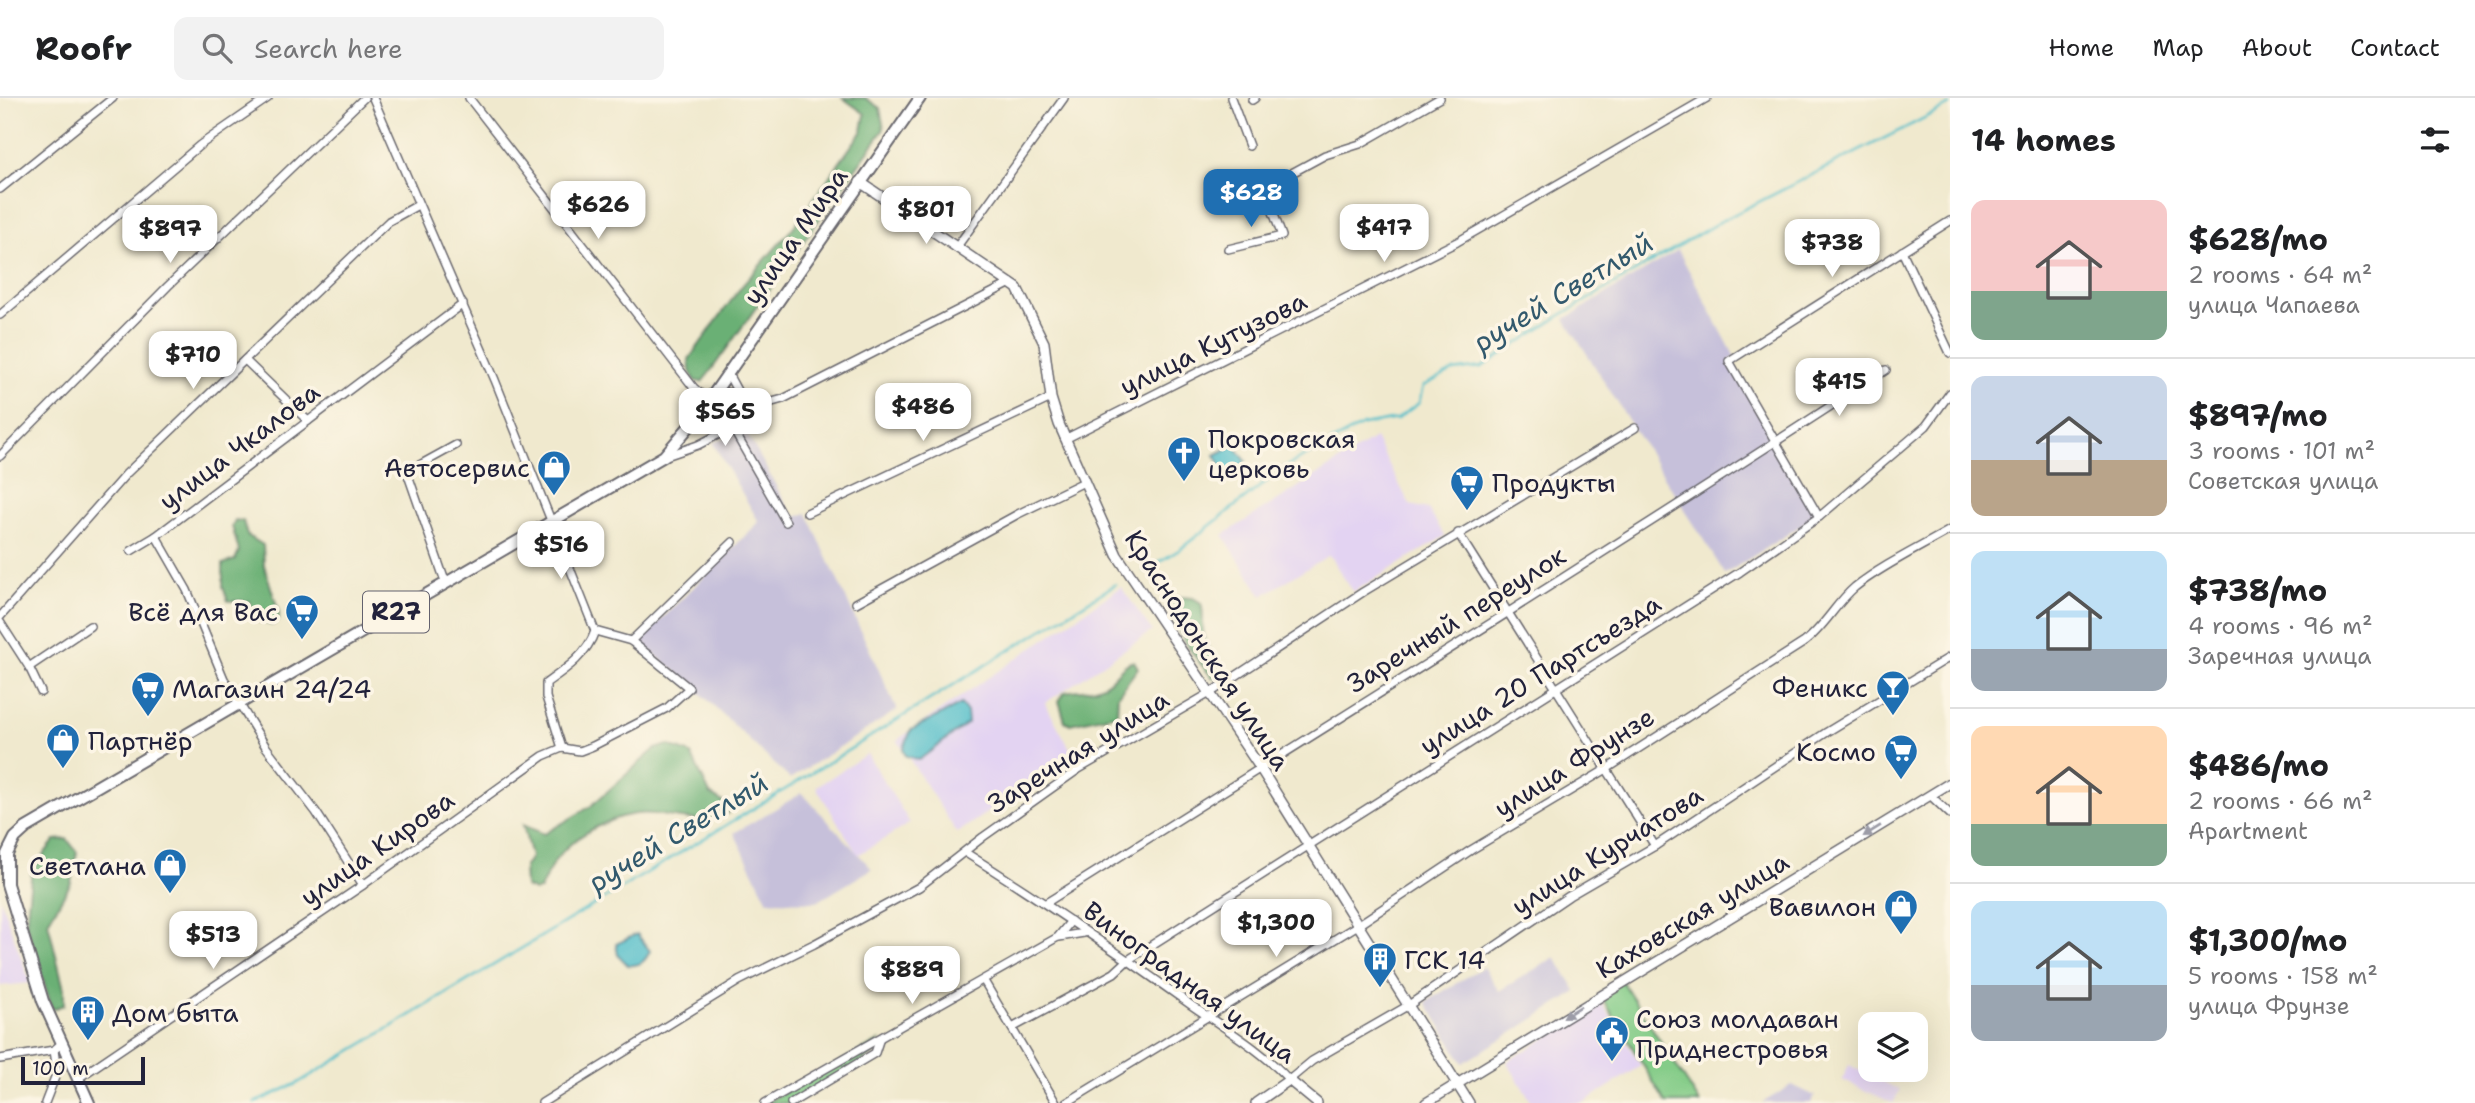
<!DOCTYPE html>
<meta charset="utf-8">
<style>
body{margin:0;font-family:"Shantell Sans",sans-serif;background:#f2f2f2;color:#202124;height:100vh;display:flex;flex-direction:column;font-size:26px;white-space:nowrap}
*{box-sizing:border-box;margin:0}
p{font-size:23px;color:#757577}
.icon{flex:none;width:38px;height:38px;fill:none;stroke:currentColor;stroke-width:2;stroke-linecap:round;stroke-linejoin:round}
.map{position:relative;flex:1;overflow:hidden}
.panel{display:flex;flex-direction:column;background:#fff;width:525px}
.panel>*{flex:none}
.buttons{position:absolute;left:1858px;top:914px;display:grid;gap:14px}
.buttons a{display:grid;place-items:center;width:70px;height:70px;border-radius:14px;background:#fff;box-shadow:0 7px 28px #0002;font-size:35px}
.scale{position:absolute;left:21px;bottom:18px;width:124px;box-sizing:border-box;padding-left:7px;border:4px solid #22223b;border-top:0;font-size:19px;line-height:24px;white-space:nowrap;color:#22223b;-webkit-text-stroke:5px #fcf5e5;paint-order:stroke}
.price{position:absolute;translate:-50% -60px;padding:0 16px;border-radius:14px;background:#fff;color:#222;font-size:23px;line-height:46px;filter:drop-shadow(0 2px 4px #0008)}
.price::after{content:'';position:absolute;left:50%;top:42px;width:21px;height:16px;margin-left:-10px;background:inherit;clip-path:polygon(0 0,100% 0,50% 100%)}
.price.selected{background:#1f6fb2;color:#fff}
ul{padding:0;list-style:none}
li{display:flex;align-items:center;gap:21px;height:175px;padding:0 21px}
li+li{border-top:2px solid #e0e0e0}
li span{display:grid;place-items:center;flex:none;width:196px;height:140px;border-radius:14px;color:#555}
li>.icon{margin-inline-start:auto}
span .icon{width:84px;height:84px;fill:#fffc;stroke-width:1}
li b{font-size:30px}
h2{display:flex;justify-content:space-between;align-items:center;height:84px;padding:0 21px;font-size:30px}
header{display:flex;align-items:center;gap:42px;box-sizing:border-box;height:98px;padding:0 35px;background:#fff;border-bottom:2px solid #e0e0e0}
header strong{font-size:33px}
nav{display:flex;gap:38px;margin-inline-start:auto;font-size:24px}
.search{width:490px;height:63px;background:#f2f2f2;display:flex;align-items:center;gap:18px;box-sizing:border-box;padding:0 24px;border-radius:14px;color:#757577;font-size:26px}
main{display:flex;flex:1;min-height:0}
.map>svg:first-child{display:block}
.built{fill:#e3d3f2}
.industrial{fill:#c6c0da}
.green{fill:#84cc88;stroke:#537762;stroke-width:2}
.forest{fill:#6bb074;stroke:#466958;stroke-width:2}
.water{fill:#51beca;stroke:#3a7082;stroke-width:2}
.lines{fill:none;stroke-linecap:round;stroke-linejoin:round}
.stream{stroke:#51beca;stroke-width:2.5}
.minor-casing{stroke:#6a686e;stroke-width:10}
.tertiary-casing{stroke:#6a686e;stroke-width:12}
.primary-casing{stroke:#6a686e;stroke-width:14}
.minor{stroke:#fff;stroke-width:7}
.tertiary{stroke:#fff;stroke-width:9}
.primary{stroke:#fff;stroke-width:10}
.oneway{fill:#9c9ca7}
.labels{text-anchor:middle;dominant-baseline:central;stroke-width:7;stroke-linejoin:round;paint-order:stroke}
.shield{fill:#fcf5e5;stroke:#63616e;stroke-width:2}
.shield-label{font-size:24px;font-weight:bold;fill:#22223b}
.street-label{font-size:26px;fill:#22223b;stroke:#fcf5e5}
.poi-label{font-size:26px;fill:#22223b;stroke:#fcf5e5;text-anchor:start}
.water-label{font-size:28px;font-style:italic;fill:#32596d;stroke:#fcf5e5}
</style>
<header>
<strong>Roofr</strong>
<div class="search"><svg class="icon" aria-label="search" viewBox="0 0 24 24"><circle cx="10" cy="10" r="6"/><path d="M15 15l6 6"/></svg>Search here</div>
<nav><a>Home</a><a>Map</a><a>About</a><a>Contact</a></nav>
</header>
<main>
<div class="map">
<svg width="1950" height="1005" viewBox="0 0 1950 1005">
<rect width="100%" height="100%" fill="#fcf5e5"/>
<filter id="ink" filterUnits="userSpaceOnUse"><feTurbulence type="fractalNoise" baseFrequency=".0143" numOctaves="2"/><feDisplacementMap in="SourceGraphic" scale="14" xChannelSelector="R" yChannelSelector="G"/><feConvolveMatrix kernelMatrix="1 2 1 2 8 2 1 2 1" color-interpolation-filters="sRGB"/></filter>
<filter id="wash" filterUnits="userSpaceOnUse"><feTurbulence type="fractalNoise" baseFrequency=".00686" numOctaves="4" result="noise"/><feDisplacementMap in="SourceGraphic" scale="28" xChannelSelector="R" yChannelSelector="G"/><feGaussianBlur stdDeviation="1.57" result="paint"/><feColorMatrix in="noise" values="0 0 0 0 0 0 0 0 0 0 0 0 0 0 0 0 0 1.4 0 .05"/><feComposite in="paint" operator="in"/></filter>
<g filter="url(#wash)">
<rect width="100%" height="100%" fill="#f0e9ce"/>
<!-- built -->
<g class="built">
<path d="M1375,340L1410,407L1428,411L1445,438L1353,494L1329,457L1262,498L1223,437Z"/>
<path d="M1121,489L1152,533L1045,605L1073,656L957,735L897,642Z"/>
<path d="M867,656L910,725L858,757L816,689Z"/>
<path d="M0,800L30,885L0,888Z"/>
<path d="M1602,905L1641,968L1583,1005H1532L1507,964Z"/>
<path d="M1849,967L1900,992L1893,1005L1842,982Z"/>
</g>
<!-- industrial -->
<g class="industrial">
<path d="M1678,152L1735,259L1729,263L1816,418L1725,476L1565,221Z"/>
<path d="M744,330L792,417L787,422L807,415L897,612L790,681L691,586L639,544L759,424L713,345Z"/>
<path d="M802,695L872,771L817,804L768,803L734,735Z"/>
<path d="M1555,859L1577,894L1463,965L1426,904L1483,869L1499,893Z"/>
<path d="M1792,987L1815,998L1811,1005H1762Z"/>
</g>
<!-- green -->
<g class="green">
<path d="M1622,883L1700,1005H1666L1600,896Z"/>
<path d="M879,943L875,955L793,1005H765Z"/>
</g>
<!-- forest -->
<g class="forest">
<path d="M843,0H865L880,10L884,31L710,274L702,284L695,283L690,273L689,261L741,189L792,131L862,33L865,16Z"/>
<path d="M235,422L243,423L247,437L263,447L264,467L279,515V522L272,527L257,523L250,503H228L223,489V466L235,462L239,453L232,428Z"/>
<path d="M1167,498L1193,500L1201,505C1205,518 1201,530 1205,544C1210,555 1223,568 1217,579L1213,580C1197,563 1166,522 1167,498Z"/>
<path d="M1134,563L1138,570L1118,597L1117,616L1070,626L1065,623L1059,603L1065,594C1078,591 1089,594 1103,587C1115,582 1120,566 1134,563Z"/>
<path d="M668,647L691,656L710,696L728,707V715C705,727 677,719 653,716C620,712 574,736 555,763C549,772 544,782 540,792L535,793L525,789L524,770L531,759L523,727L544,736L591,708L655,651Z"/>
<path d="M67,741L77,754L71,785L48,824L64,891V907L52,911L26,826L32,771L55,742Z"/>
</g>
<!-- water -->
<g class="water">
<path d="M1234,347L1246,363L1232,378L1225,374L1215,357Z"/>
<path d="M961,606L967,614L968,625L919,662L906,658L903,652L911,632Z"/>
<path d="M637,836L650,853C645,864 640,868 628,867L618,857L616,846Z"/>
</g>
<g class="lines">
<!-- stream -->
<g class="stream">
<path d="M1144,473L1179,452L1285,369L1363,327L1397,321L1419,305L1423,288L1453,273L1482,269L1558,219L1721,123L1950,7"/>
<path d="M254,1005L298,985L786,691L1116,486"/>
</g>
</g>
</g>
<g filter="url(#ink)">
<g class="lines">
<!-- minor casing -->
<g class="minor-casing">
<g id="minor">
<path d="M373,0L495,282L595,533C587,557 566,571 546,585V599L562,650"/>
<path d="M469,0L694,290L709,303"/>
<path d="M1231,0L1249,48"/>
<path d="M1252,2L1255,0"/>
<path d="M0,91L113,0"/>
<path d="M956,150L1064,0"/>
<path d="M1228,151L1282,138L1264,90L1325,57L1360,46L1440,0"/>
<path d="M1902,153L1950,255"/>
<path d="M0,217L200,47L268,0"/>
<path d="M245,262L308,323"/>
<path d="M747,311L783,301L1011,185"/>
<path d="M733,331L786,424"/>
<path d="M1065,341L1457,144L1707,0"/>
<path d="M0,358L168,188L364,0"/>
<path d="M666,358L698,347L745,323L747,311L728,276"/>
<path d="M807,415L1051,300"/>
<path d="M1819,419L1729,263L1950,123"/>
<path d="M1458,435L1655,748"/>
<path d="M131,453L156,438"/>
<path d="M446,486L407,374L456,347"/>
<path d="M856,505L1018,416L1084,384"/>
<path d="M0,519L126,376L389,123L418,107"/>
<path d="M0,524L29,569L41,594"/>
<path d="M631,543L733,444"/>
<path d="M29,569L90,528"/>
<path d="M1930,697L1950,716"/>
<path d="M966,755C1043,803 1117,854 1191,907C1224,930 1262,952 1289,982L1312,963L1409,907L1569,798L1655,748L1827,634L1950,559"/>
<path d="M363,787L316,714L266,649L224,581L187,492L156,438L463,206"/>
<path d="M1046,805C1327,628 1609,453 1886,272"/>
<path d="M1059,839L1084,835"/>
<path d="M984,883L1056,1005"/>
<path d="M1012,930L1114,875L1128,862L1740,474L1819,419L1926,328L1950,295"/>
<path d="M0,961L54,952L61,946"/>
<path d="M77,981L363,787L543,658L562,650L580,653L593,648L667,610L689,590L631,543L595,533"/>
<path d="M45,1005L57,974L54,952"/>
<path d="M542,1005L739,883L814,846L919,789L983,739L1079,671L1210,595L1363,494L1635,330"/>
<path d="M765,1005L1058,839L1071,823"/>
<path d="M791,1005L875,955L879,943"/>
<path d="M1066,1005L1358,827L1471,752L1605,672L1803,545C1824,530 1835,506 1855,489C1883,467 1919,450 1950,432"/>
</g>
</g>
<!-- tertiary casing -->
<g class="tertiary-casing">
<g id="tertiary">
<path d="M860,84L1017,190L1044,245L1051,300L1059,326L1117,457L1259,668L1469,1005"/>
<path d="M1256,1005L1289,982L1317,1005"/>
<path d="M1426,1005L1950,685"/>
</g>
</g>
<!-- primary casing -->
<g class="primary-casing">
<g id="primary">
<path d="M712,301L723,296L739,298"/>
<path d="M709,303L711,326L726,334"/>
<path d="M89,1005L43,903L7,786V756L15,740L26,730L664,358L699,317L920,0"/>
</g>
</g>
<!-- minor -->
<use href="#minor" class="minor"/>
<!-- tertiary -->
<use href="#tertiary" class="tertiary"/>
<!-- primary -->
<use href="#primary" class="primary"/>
</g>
<!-- one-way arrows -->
<defs><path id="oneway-solid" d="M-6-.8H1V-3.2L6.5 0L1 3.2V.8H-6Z" transform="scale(1.75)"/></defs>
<g class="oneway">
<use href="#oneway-solid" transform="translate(1872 733) rotate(148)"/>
<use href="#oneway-solid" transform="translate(1572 914) rotate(148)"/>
</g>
</g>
<!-- icons -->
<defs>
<g id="church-pin" transform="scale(1.75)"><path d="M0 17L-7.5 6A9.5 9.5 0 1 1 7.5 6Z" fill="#1f6fb2" stroke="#fcf5e5"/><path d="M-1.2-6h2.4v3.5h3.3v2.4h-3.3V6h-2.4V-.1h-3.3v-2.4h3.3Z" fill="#fff"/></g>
<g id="shop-pin" transform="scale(1.75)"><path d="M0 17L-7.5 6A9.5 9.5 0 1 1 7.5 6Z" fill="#1f6fb2" stroke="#fcf5e5"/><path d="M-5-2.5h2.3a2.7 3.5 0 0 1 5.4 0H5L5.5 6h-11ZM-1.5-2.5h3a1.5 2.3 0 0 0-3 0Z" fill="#fff"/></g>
<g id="supermarket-pin" transform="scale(1.75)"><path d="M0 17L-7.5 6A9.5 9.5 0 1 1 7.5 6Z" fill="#1f6fb2" stroke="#fcf5e5"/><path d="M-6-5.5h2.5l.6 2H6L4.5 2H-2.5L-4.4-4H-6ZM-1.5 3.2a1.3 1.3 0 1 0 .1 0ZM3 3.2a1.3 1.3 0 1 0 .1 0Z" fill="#fff"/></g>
<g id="bar-pin" transform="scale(1.75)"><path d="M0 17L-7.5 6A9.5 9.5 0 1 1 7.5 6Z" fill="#1f6fb2" stroke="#fcf5e5"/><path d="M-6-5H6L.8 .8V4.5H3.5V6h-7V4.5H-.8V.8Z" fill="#fff"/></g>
<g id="building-pin" transform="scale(1.75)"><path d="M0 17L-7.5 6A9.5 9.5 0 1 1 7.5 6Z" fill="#1f6fb2" stroke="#fcf5e5"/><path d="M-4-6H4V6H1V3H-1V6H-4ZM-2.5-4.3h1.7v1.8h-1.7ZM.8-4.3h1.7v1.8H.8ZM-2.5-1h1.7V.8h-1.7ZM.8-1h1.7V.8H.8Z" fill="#fff"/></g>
<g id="civic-pin" transform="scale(1.75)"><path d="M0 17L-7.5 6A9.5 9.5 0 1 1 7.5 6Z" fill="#1f6fb2" stroke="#fcf5e5"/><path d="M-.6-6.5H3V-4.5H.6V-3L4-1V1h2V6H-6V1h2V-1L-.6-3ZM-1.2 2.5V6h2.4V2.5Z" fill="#fff"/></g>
</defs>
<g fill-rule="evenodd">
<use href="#church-pin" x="1184" y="355"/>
<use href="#shop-pin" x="554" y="369"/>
<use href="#supermarket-pin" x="1467" y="384"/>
<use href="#supermarket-pin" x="302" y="513"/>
<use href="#bar-pin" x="1893" y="589"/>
<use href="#supermarket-pin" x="148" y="590"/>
<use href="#shop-pin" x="63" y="642"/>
<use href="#supermarket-pin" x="1901" y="653"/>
<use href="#shop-pin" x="170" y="767"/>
<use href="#shop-pin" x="1901" y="808"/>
<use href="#building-pin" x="1380" y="861"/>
<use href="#building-pin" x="88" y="914"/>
<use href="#civic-pin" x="1612" y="935"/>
</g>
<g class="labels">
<!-- shield labels -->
<rect class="shield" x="363" y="493.5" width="66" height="41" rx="5"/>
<g class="shield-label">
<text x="396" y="514">R27</text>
</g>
<!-- street labels -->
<g class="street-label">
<text transform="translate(795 138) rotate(-55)">улица Мира</text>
<text transform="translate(1213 245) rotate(-26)">улица Кутузова</text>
<text transform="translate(239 348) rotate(-37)">улица Чкалова</text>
<text transform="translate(1456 521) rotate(-32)">Заречный переулок</text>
<text transform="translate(1208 552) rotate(57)">Краснодонская улица</text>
<text transform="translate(1540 576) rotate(-32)">улица 20 Партсъезда</text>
<text transform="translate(1078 653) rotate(-32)">Заречная улица</text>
<text transform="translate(1574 664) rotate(-32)">улица Фрунзе</text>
<text transform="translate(377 750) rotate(-35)">улица Кирова</text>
<text transform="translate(1607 752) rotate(-32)">улица Курчатова</text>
<text transform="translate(1692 817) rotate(-31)">Каховская улица</text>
<text transform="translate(1190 884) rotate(36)">Виноградная улица</text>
</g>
<!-- poi labels -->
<g class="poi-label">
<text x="1208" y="340">Покровская<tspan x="1208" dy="30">церковь</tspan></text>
<text x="530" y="369" text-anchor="end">Автосервис</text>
<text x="1492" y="384">Продукты</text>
<text x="278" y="513" text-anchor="end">Всё для Вас</text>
<text x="1868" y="589" text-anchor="end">Феникс</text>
<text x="172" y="590">Магазин 24/24</text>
<text x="88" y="642">Партнёр</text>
<text x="1876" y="653" text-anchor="end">Космо</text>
<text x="146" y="767" text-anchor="end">Светлана</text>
<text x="1876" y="808" text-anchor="end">Вавилон</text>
<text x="1404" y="861">ГСК 14</text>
<text x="112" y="914">Дом быта</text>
<text x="1636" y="920">Союз молдаван<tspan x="1636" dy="30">Приднестровья</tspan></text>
</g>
<!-- water labels -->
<g class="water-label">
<text transform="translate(1563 194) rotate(-31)">ручей Светлый</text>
<text transform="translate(678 734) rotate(-31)">ручей Светлый</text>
</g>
</g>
</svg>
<div class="buttons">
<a><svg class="icon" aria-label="layers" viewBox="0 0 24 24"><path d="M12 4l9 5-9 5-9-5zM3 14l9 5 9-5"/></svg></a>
</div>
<div class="scale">100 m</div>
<b class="price selected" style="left:1251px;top:131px">$628</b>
<b class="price" style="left:598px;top:143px">$626</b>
<b class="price" style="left:926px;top:148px">$801</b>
<b class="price" style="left:1384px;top:166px">$417</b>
<b class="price" style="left:170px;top:167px">$897</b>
<b class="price" style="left:1832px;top:181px">$738</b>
<b class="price" style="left:193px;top:293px">$710</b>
<b class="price" style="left:1839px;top:320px">$415</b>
<b class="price" style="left:923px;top:345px">$486</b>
<b class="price" style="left:725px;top:350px">$565</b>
<b class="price" style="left:561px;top:483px">$516</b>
<b class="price" style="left:1276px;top:861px">$1,300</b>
<b class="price" style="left:213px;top:873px">$513</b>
<b class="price" style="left:912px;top:908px">$889</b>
</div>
<section class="panel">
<h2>14 homes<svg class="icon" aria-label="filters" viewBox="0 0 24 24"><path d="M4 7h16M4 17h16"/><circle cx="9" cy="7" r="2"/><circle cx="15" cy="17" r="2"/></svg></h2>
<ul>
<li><span style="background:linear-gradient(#f6c9c9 65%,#7fa58c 0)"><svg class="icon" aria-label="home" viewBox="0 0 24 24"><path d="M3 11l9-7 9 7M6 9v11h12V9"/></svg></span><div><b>$628/mo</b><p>2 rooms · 64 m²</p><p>улица Чапаева</p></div></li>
<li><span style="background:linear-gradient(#c9d6e8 60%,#b9a48a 0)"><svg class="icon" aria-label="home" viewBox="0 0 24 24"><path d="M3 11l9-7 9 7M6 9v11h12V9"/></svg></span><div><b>$897/mo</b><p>3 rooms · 101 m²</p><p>Советская улица</p></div></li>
<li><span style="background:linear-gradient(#bfe0f5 70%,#9aa5b1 0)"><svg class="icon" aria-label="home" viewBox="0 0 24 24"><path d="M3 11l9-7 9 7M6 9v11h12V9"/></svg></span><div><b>$738/mo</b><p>4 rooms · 96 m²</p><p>Заречная улица</p></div></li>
<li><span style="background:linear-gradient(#ffd9b3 70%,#7fa58c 0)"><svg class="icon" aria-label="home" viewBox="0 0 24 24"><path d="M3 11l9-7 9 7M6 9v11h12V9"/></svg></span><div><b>$486/mo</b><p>2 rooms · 66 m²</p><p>Apartment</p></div></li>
<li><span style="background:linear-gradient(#bfe0f5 60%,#9aa5b1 0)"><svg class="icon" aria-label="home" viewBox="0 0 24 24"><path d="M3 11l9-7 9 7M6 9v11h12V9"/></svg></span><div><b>$1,300/mo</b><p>5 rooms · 158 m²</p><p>улица Фрунзе</p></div></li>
</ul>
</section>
</main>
